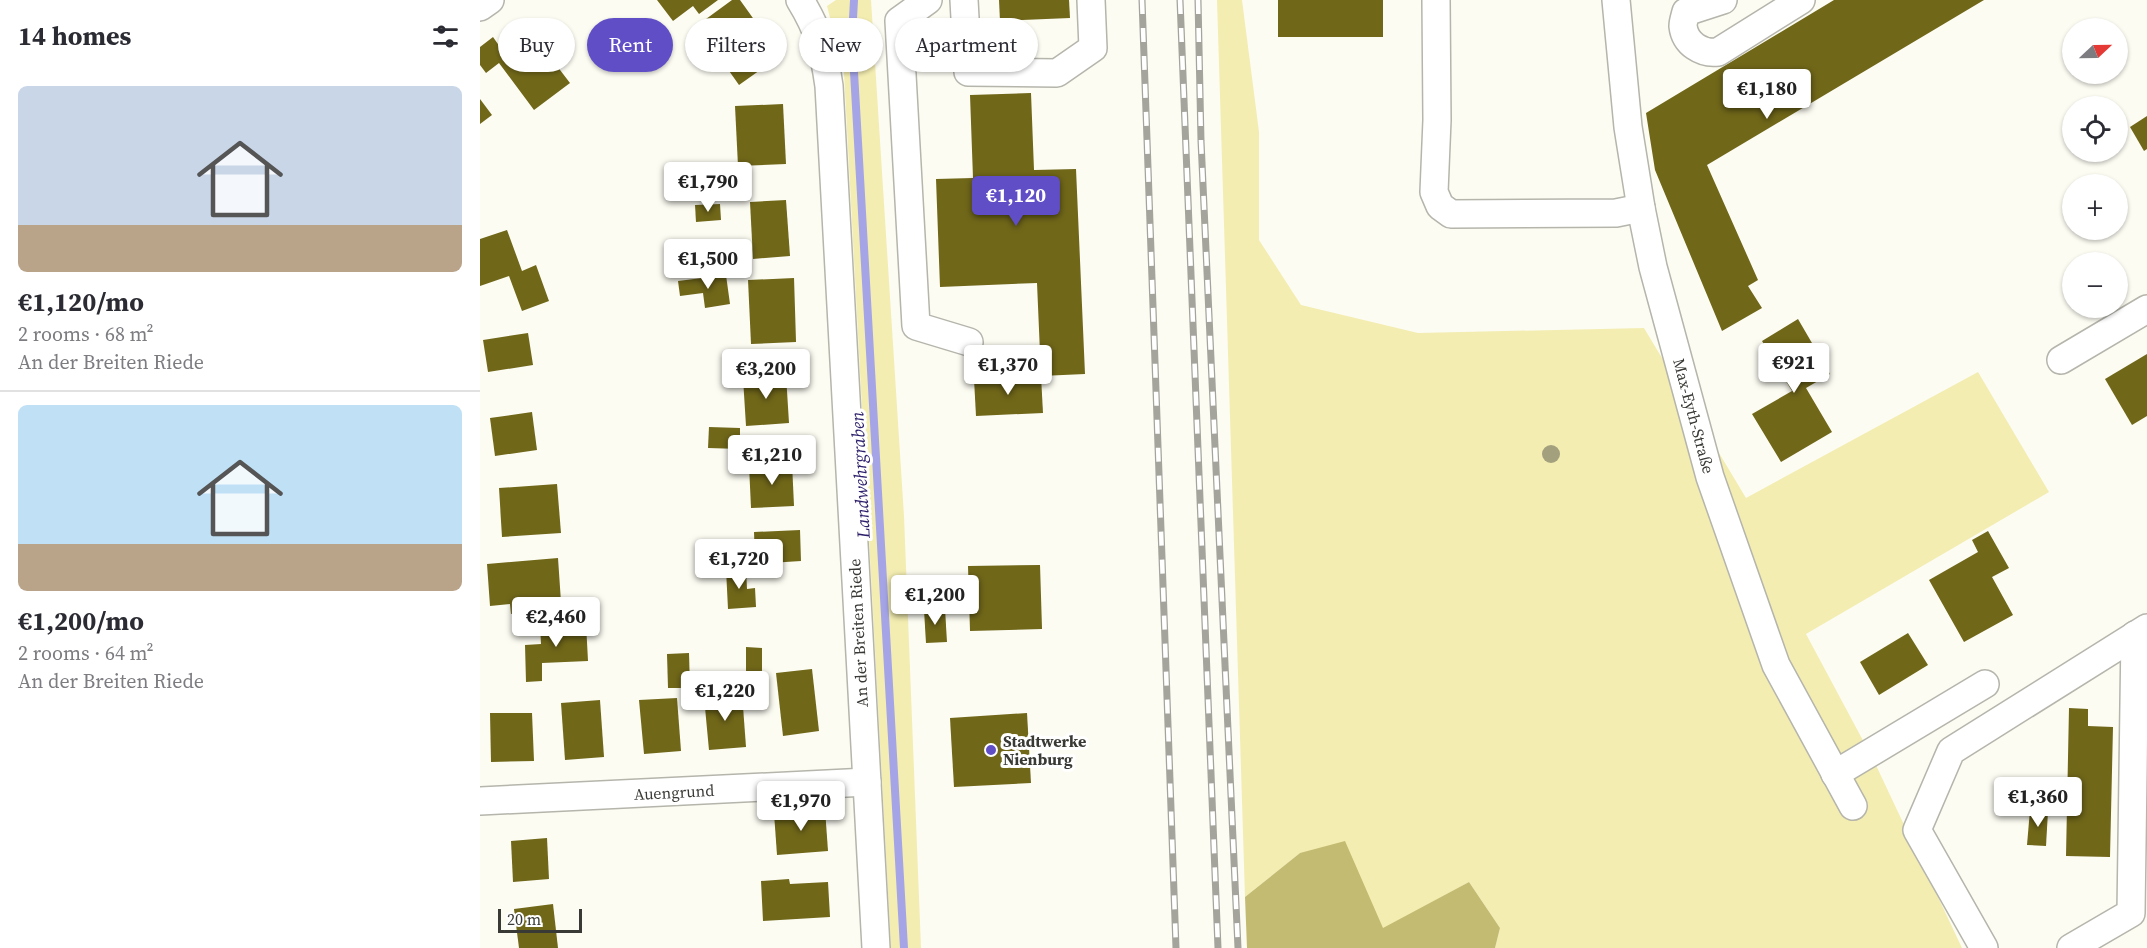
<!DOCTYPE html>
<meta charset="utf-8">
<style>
body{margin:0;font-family:"Source Serif 4",serif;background:#f7f7f7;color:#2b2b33;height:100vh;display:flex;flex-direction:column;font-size:22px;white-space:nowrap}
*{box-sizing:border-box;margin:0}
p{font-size:20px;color:#7c7c81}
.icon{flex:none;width:33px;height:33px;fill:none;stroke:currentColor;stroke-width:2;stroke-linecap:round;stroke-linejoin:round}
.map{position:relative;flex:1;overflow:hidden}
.drawer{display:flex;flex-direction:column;background:#fff;width:480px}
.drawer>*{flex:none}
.guide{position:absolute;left:18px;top:18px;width:570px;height:54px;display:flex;gap:12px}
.needle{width:39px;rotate:68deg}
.tools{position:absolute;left:1582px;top:18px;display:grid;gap:12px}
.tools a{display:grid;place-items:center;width:66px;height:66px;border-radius:50%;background:#fff;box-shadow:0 2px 4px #0004;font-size:30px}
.scale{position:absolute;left:18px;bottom:15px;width:84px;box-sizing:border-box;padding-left:6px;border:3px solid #393935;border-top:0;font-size:16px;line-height:21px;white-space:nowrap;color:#393935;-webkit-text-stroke:4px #fff;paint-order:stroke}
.price{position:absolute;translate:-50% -51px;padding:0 14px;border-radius:6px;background:#fff;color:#222;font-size:20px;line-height:39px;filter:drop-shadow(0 2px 3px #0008)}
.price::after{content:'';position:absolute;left:50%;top:36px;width:18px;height:14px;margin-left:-9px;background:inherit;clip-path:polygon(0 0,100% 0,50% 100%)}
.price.on{background:#604ec7;color:#fff}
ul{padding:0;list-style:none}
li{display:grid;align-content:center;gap:12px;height:318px;padding:0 18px}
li+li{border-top:2px solid #e1e1e2}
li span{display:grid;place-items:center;height:186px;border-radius:9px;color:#555}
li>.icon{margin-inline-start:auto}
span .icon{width:108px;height:108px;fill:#fffc;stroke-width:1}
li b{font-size:26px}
h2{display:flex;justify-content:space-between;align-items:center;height:72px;padding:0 18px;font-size:26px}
.tag{padding:0 21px;border-radius:27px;background:#fff;box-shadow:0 2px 4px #0004;font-size:21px;line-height:54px}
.tag.on{background:#604ec7;color:#fff}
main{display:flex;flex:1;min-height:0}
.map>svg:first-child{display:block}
.green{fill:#f3edb1}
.forest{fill:#c3bb71}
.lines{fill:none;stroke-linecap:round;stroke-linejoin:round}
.stream{stroke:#a5a4e7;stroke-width:8}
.building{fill:#706719}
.minor-casing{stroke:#b5b5ac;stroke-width:30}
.minor{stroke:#fff;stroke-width:27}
.rail-casing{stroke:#a4a49d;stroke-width:7}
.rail{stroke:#fff;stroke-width:4.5;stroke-dasharray:14;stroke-linecap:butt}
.tree{fill:#a3a07e}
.poi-dot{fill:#604ec7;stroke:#fff;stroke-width:2}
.labels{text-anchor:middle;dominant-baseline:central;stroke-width:6;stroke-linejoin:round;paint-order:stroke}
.street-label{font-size:16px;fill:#393935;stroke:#fff}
.poi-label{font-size:16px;font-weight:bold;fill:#393935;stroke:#fff;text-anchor:start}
.water-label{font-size:18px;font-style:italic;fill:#2c1e6a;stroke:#fff}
</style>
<main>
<section class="drawer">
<h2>14 homes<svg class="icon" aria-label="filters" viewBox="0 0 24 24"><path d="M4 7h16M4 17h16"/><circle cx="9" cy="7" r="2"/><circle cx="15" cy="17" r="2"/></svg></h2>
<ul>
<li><span style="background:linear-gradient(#c9d6e8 75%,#b9a48a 0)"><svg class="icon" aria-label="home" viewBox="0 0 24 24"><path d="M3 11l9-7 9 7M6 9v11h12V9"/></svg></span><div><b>€1,120/mo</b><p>2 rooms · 68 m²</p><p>An der Breiten Riede</p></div></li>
<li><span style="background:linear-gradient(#bfe0f5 75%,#b9a48a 0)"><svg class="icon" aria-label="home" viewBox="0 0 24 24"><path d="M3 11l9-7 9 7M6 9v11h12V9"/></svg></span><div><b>€1,200/mo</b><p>2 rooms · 64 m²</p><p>An der Breiten Riede</p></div></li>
</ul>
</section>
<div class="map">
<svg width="1667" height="948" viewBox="0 0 1667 948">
<rect width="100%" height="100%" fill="#fcfcf3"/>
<!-- green -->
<g class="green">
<path d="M356,0H391L424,516L441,948H411L364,73L347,6Z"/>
<path d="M737,0H762L779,132V240L821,305L938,333L1164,328L1266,498L1498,372L1569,492L1326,634L1394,761L1482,948H1015L1020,928L989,882L903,929L820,853L765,897Z"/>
</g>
<!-- forest -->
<path class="forest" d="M865,841L903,928L989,882L1020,928L1015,948H767L765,897L820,853Z"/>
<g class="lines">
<!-- stream -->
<path class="stream" d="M374,0L372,37L424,948"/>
</g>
<!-- building -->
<g class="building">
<path d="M177,0H238L219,14L213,6L193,21Z"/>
<path d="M252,0H260L288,39L285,41L297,58L259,85L247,68L257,61L226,19Z"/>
<path d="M519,0H589L590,18L520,21Z"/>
<rect x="798" y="0" width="105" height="37"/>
<path d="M1354,0H1504L1227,165L1278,280L1268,286L1282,308L1242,331L1175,170L1166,113Z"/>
<path d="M54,36L90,83L54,110L19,63L6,73L0,65V47L13,37L27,57Z"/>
<path d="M551,93L554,170L596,169L605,374L561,376L557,283L460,287L456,179L493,178L490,95Z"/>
<path d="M0,99L12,115L0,124Z"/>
<path d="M303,104L306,164L258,166L255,106Z"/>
<path d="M1667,116V149L1664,151L1650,127Z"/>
<path d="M306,200L310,256L273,259L270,202Z"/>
<path d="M240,204L241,220L216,222L215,205Z"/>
<path d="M27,230L42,271L56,265L69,301L42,311L29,276L0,286V239Z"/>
<path d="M246,275L250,304L225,308L223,293L200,296L198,281Z"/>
<path d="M314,278L316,342L271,344L268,280Z"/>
<path d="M1318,319L1350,374L1326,388L1352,432L1301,462L1272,414L1312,391L1282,341Z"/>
<path d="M48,333L53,365L8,372L3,340Z"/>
<path d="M1667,354V416L1652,425L1625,379Z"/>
<path d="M306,375L309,423L266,426L263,378Z"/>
<path d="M561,376L563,413L496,416L494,379Z"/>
<path d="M52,412L57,450L15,456L10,418Z"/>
<path d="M229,427L260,428V449L228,448Z"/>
<path d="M312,463L314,506L271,508L269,465Z"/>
<path d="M77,484L81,533L22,537L19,488Z"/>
<path d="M320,530L321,561L275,564L274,532Z"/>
<path d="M1508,531L1529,568L1512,577L1533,615L1484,642L1449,580L1498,552L1492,540Z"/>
<path d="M78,558L81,602L64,603V611L31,614L30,604L10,606L7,564Z"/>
<path d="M560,565L562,629L490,631L488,566Z"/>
<path d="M266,568L267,589L275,588L276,607L248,609L246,569Z"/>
<path d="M465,609L467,642L446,643L444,610Z"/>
<path d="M106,623L108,661L62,663V681L46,682L45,645L61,644L60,625Z"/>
<path d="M1428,633L1448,665L1399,695L1380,662Z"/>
<path d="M266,647L282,648V677H266Z"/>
<path d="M209,653L210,688H188L187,654Z"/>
<path d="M332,669L339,731L303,736L296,673Z"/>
<path d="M262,693L266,747L229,750L224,697Z"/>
<path d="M197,698L201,751L164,754L159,700Z"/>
<path d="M120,700L124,757L85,760L81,703Z"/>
<path d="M1589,708L1608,709V726L1633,727L1630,857L1586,856Z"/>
<path d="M10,713H52L54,761L11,762Z"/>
<path d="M547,713L551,783L474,787L470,718Z"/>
<path d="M345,809L348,851L297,855L294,813Z"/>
<path d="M1550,810L1568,811L1566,846L1547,845Z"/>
<path d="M67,838L69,879L33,882L31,841Z"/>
<path d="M309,879L310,884L348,882L350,917L283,921L281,881Z"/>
<path d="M73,904L78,948H39L34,909Z"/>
</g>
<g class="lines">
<!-- minor casing -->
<g class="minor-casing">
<g id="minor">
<path d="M320,0C339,31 344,51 349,86L396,948"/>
<path d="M448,0L419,21L436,326L489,342"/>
<path d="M484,0L488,72L577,73L613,48L611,0"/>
<path d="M956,0L957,120L954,192L960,206L971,214L1136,213L1161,208"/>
<path d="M1136,0L1148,127L1161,208L1173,267L1230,477L1296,665L1373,806"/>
<path d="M1243,0L1206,12C1205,16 1203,22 1203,26C1205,44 1222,54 1238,52L1321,0"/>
<path d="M0,7L10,0"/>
<path d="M1581,360L1667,309"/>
<path d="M1355,774L1505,684"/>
<path d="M0,801L387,782"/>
<path d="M1504,948L1437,830L1471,751L1667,628"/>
<path d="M1591,948L1651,913L1655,635"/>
</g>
</g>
<!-- minor -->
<use href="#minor" class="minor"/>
<!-- rail casing -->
<g class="rail-casing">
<g id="rail">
<path d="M662,0L696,948"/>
<path d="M700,0L738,948"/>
<path d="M718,0L721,141L758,948"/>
</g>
</g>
<!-- rail -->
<use href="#rail" class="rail"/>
</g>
<!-- trees -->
<circle class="tree" cx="1071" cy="454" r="9"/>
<!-- markers -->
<circle class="poi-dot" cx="511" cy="750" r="6"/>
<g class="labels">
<!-- street labels -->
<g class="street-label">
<text transform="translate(1214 416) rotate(75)">Max-Eyth-Straße</text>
<text transform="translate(378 633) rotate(-93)">An der Breiten Riede</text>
<text transform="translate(194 792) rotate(-3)">Auengrund</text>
</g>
<!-- poi labels -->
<g class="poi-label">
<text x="523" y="741">Stadtwerke<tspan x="523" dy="18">Nienburg</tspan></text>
</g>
<!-- water labels -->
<g class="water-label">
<text transform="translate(380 475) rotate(-93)">Landwehrgraben</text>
</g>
</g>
</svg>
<div class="tools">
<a><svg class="needle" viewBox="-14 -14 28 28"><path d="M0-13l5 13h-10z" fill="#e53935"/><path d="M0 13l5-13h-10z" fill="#7c7c81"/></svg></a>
<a><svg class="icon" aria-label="locate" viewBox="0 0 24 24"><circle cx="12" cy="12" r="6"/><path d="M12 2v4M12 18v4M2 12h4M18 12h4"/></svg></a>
<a>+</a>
<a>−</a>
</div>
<div class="scale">20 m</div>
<b class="price" style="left:1287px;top:120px">€1,180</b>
<b class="price" style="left:228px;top:213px">€1,790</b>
<b class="price on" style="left:536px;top:227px">€1,120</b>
<b class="price" style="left:228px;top:290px">€1,500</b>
<b class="price" style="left:1314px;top:394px">€921</b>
<b class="price" style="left:528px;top:396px">€1,370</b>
<b class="price" style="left:286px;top:400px">€3,200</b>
<b class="price" style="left:292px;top:486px">€1,210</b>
<b class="price" style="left:259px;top:590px">€1,720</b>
<b class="price" style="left:455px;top:626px">€1,200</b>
<b class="price" style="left:76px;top:648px">€2,460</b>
<b class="price" style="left:245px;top:722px">€1,220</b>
<b class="price" style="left:1558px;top:828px">€1,360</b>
<b class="price" style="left:321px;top:832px">€1,970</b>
<div class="guide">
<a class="tag">Buy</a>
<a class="tag on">Rent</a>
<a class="tag">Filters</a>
<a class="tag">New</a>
<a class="tag">Apartment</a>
</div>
</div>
</main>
